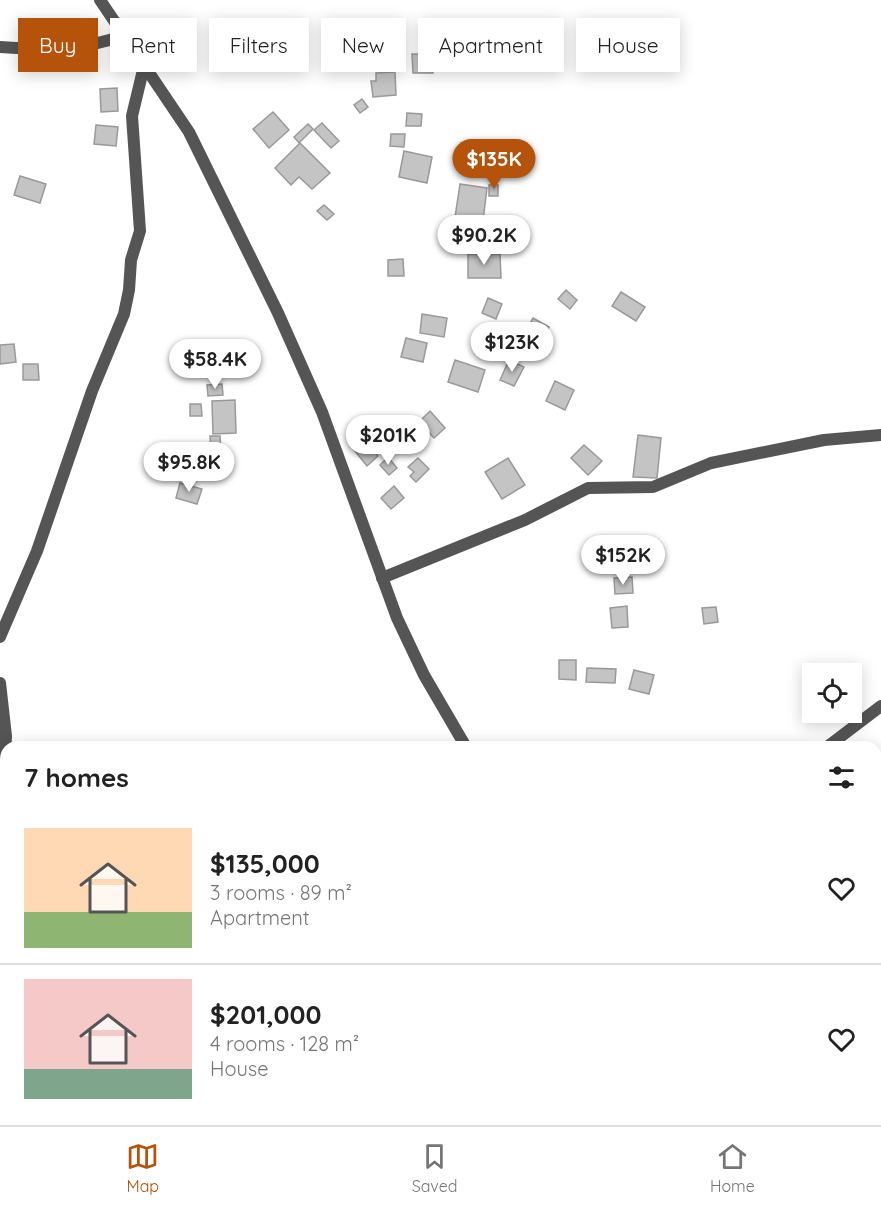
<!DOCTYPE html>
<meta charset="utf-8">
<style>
body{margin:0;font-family:Quicksand,sans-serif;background:#f2f2f2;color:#222;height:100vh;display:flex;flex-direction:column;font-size:22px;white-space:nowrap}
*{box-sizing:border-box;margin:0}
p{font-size:20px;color:#767676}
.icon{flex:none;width:33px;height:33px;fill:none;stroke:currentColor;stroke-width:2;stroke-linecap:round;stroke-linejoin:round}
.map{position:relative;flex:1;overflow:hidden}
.sheet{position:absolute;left:0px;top:741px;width:882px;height:384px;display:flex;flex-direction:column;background:#fff;border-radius:18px 18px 0 0;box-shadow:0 3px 15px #0003}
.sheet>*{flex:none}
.banner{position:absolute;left:18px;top:18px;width:846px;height:54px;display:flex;gap:12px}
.controls{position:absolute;left:802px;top:663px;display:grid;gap:12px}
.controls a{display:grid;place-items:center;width:60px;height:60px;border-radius:0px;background:#fff;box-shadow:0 3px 15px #0003;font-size:30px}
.price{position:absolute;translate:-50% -51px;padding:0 14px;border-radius:21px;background:#fff;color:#222;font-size:20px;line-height:39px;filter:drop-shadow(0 2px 3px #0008)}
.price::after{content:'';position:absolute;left:50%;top:36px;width:18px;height:14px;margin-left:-9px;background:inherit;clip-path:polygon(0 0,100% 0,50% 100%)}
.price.current{background:#b45309;color:#fff}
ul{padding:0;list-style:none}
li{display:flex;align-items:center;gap:18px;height:150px;padding:0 24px}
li+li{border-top:2px solid #e0e0e0}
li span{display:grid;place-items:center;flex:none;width:168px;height:120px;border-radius:0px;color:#555}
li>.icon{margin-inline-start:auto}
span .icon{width:72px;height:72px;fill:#fffc;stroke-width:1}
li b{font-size:26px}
h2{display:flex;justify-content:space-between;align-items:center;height:72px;padding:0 24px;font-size:26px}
.tag{padding:0 21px;border-radius:0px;background:#fff;box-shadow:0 3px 15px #0003;font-size:21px;line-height:54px}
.tag.current{background:#b45309;color:#fff}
.dock{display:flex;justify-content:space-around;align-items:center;height:84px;border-top:2px solid #e0e0e0;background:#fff;font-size:16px;color:#767676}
.dock a{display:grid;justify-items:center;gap:3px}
.dock .current{color:#b45309}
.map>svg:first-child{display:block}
.building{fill:#c4c4c4;stroke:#999;stroke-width:1.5}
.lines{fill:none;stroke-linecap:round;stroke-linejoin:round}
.street{stroke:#555;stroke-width:12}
</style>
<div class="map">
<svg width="881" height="1125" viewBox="0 0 881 1125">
<rect width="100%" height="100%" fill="#fff"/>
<!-- building -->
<g class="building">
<path d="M394,27L395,45L379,46V28Z"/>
<rect x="343" y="28" width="21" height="16"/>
<path d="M412,54H433V73H413Z"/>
<path d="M395,72L396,95L373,97L371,81H376V73Z"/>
<path d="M117,88L118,111L101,112L100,89Z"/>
<path d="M362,99L368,107L360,113L354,105Z"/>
<path d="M273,112L289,130L269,148L253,129Z"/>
<path d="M407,113L422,114L421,126H406Z"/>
<path d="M322,123L339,141L331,148L314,130Z"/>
<path d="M308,124L313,129L299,143L294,137Z"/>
<path d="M96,125L118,127L116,146L94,144Z"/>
<path d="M391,134H405L404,147L390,146Z"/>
<path d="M300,143L330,173L312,189L299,177L291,185L275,168Z"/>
<path d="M404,151L432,157L427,183L399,177Z"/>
<path d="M469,161L485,162V171H468Z"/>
<path d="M20,176L46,184L40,203L14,195Z"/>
<path d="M460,184L487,188L483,221L455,217Z"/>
<rect x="489" y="185" width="9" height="11"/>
<path d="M324,205L334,214L327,220L317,211Z"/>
<path d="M468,254H500L501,278H468Z"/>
<path d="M403,259L404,276H388V260Z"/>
<path d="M566,290L577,300L570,309L558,299Z"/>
<path d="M621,292L645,307L636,321L612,306Z"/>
<path d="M488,298L502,304L496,319L482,313Z"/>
<path d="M422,314L447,318L444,337L420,333Z"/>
<path d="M533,318L549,327L542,341L525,332Z"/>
<path d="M406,338L427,343L423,362L401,357Z"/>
<path d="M501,343L510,344L509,356L500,355Z"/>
<path d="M14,344L16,362L0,364V345Z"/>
<path d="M455,360L485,370L478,392L448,382Z"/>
<path d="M509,360L524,367L514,386L500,380Z"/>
<path d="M23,364H38L39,380H23Z"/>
<path d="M555,381L574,390L565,410L546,401Z"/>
<path d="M222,384L223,395L208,396L207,385Z"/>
<path d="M235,400L236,433L213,434L212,401Z"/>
<path d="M190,404H201L202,416H190Z"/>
<path d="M430,411L445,428L434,438L419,422Z"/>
<path d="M402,434L409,442L398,451L391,443Z"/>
<path d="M638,435L661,438L657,478L633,477Z"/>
<path d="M210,436H220L221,452H211Z"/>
<path d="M362,437L378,456L367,466L351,446Z"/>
<path d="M584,445L602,461L588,475L571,458Z"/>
<path d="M388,457L397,468L389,475L380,465Z"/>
<path d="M418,458L429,469L416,482L410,476L414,472L408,467Z"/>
<path d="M508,458L525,485L502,499L485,472Z"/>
<path d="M180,483L202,489L197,504L176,498Z"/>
<path d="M394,486L404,498L391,509L381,498Z"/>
<path d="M632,577L633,593L615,594L614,578Z"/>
<path d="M627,606L628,627L612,628L610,608Z"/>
<path d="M716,607L718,622L704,624L702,608Z"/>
<path d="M559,660H576V680L559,679Z"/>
<path d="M587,668L616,669L615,683L586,682Z"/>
<path d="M634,670L654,675L649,694L629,689Z"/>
</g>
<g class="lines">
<!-- street -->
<g class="street">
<path d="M100,0L189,132L278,313L322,412L397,618L424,675L466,747"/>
<path d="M0,47C43,50 83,51 124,35"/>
<path d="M382,578L525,520L588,488L653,487L711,463L824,440L881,435"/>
<path d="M0,637L37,551L92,391L124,314L129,290L131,260L140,231L132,116L144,66"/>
<path d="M0,683L6,736L1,844L0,942"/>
<path d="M827,747L881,706"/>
<path d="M0,1066L5,1125"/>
<path d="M493,1119L501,1125"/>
<path d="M684,1119L687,1125"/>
<path d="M133,1125L146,1119"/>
<path d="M629,1125L630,1119"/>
</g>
</g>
</svg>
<div class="controls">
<a><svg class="icon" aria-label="locate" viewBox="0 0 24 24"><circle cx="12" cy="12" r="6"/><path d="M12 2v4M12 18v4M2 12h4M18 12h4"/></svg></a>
</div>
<b class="price current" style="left:494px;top:190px">$135K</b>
<b class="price" style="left:484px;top:266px">$90.2K</b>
<b class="price" style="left:512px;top:373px">$123K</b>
<b class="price" style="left:215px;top:390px">$58.4K</b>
<b class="price" style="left:388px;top:466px">$201K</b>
<b class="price" style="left:189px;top:493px">$95.8K</b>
<b class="price" style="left:623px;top:586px">$152K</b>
<div class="banner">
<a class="tag current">Buy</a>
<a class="tag">Rent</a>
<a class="tag">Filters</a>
<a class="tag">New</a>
<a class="tag">Apartment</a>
<a class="tag">House</a>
</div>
<section class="sheet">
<h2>7 homes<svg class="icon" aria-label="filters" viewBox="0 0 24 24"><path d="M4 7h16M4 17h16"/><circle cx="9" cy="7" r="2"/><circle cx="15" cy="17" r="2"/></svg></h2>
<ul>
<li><span style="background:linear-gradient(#ffd9b3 70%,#8fb573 0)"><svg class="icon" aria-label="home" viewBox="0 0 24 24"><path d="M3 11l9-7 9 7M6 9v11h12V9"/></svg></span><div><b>$135,000</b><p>3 rooms · 89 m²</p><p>Apartment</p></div><svg class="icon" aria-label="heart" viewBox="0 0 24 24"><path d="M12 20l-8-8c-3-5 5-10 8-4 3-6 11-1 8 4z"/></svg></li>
<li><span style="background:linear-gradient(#f6c9c9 75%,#7fa58c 0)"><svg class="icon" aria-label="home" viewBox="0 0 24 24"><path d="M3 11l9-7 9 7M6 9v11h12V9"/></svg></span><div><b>$201,000</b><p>4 rooms · 128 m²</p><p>House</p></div><svg class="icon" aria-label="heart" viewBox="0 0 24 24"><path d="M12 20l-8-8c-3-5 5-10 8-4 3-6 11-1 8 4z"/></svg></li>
</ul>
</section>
</div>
<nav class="dock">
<a class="current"><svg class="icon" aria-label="map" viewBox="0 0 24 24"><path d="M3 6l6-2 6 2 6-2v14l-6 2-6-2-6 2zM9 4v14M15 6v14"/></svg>Map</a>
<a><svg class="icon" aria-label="saved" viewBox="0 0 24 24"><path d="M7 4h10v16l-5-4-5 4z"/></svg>Saved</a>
<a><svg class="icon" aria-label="home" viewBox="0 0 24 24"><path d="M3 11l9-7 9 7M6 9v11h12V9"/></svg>Home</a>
</nav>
